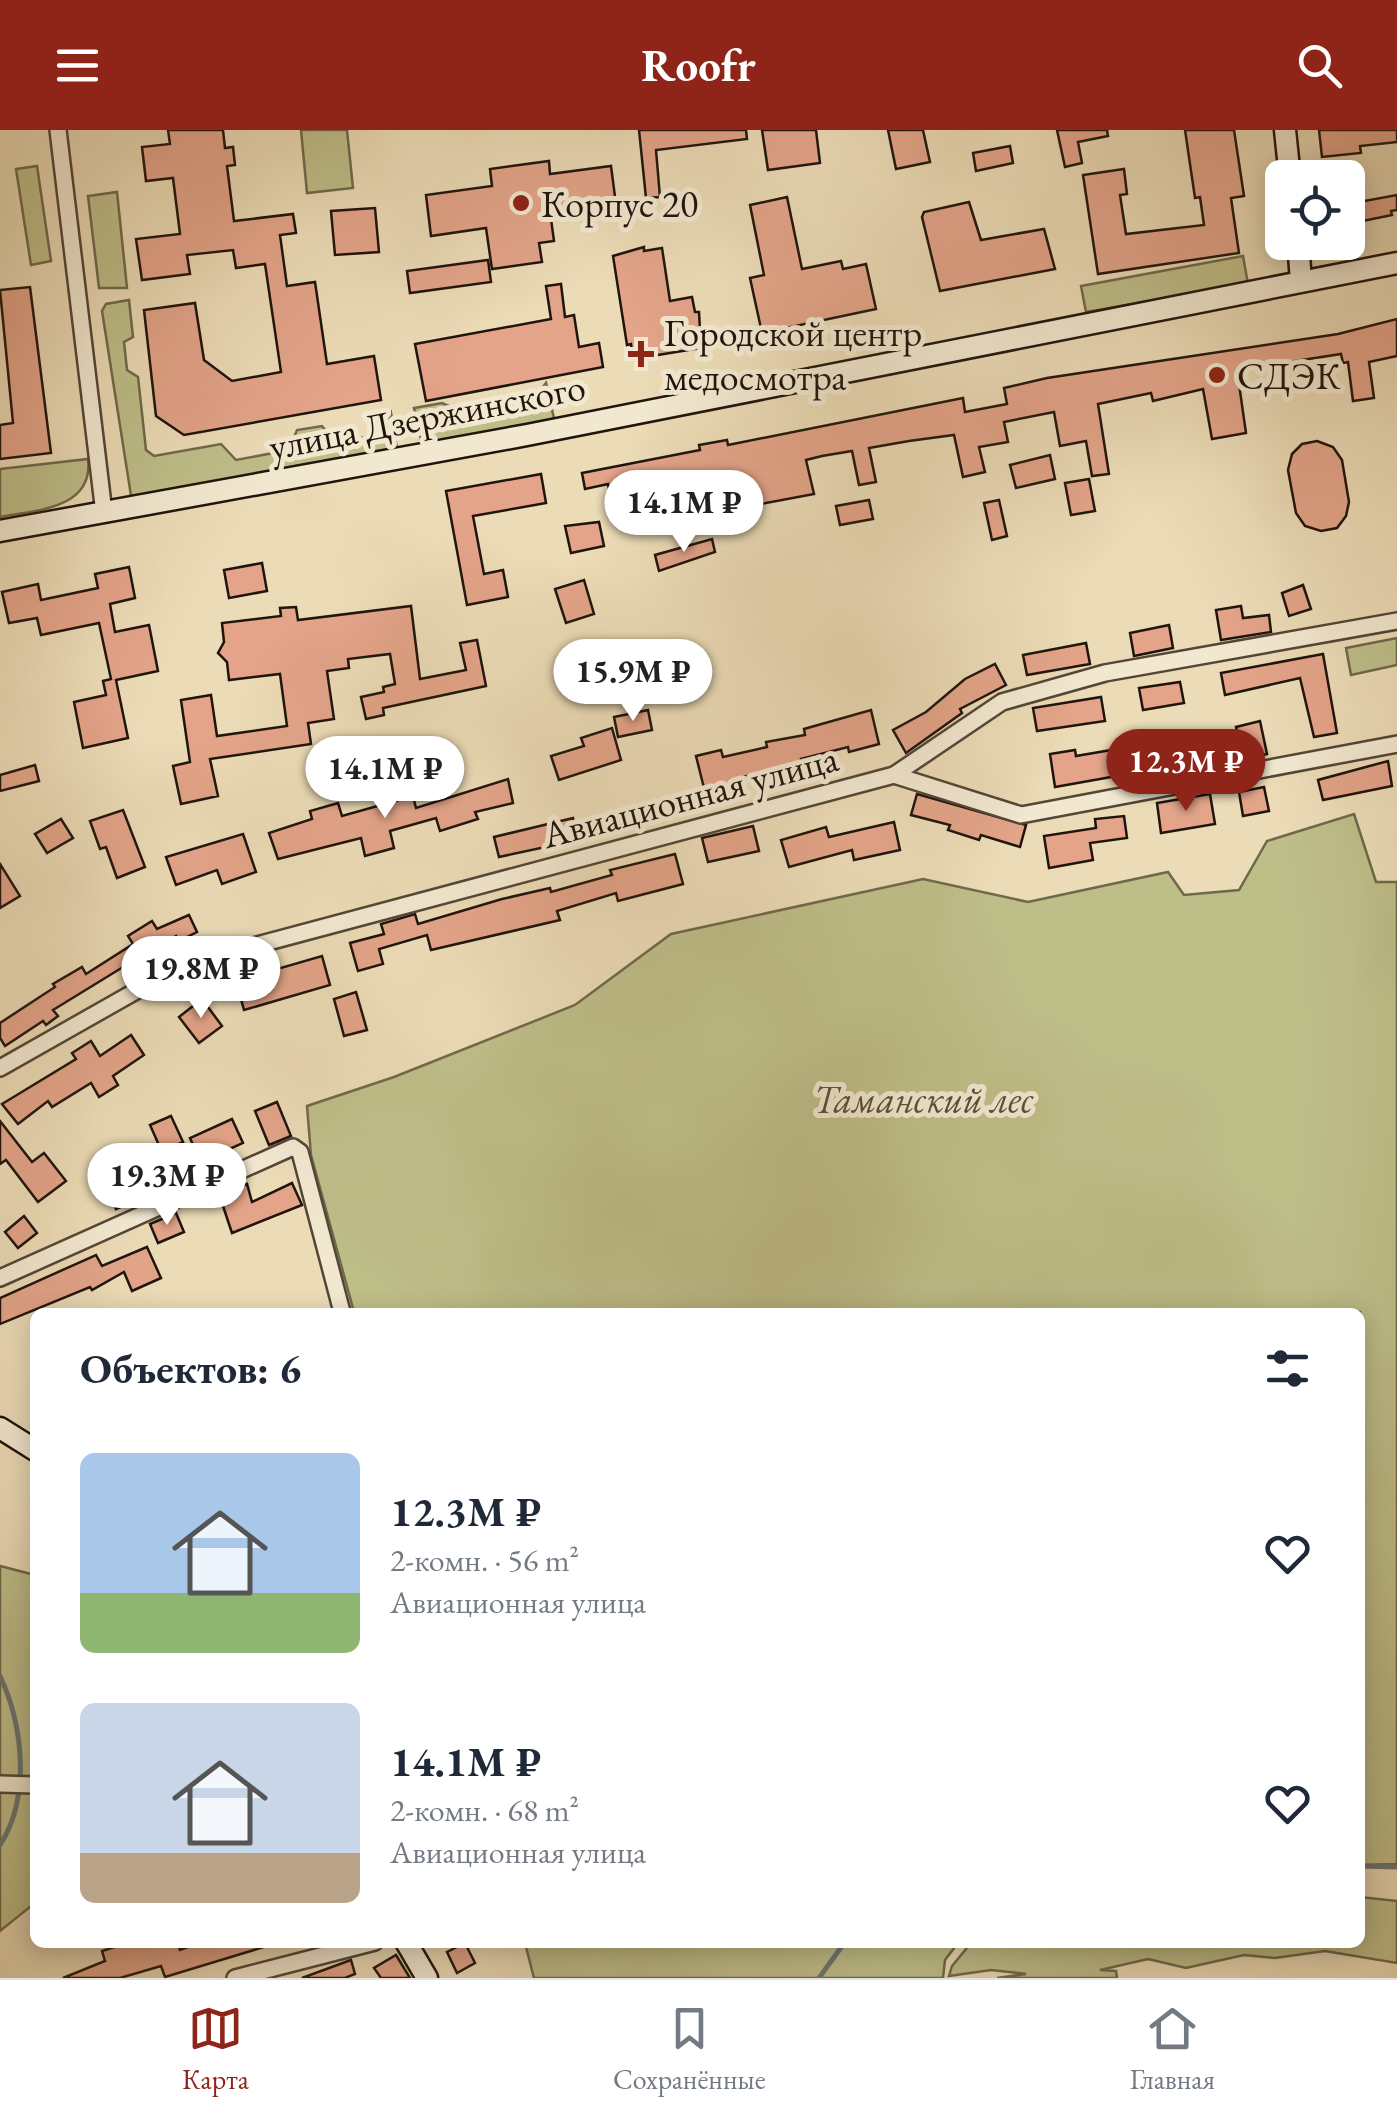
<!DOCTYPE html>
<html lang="ru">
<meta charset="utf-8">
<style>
body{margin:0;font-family:"EB Garamond",serif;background:#f2f2f3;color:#1f2937;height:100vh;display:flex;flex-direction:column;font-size:38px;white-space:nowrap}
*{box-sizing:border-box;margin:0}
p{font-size:32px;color:#747a83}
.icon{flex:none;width:55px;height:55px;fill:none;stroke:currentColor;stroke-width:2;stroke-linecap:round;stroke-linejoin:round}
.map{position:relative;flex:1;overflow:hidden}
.panel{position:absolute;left:30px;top:1178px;width:1335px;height:640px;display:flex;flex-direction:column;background:#fff;border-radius:15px;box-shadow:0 5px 25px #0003}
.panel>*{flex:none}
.fabs{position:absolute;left:1265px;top:30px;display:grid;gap:20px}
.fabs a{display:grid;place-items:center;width:100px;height:100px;border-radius:15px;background:#fff;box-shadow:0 5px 25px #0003;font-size:50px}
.price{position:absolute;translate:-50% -85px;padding:0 22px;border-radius:35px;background:#fff;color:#222;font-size:32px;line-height:65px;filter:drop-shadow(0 2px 5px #0008)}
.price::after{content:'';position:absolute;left:50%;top:60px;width:30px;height:22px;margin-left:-15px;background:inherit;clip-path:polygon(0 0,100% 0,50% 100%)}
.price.active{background:#8f2418;color:#fff}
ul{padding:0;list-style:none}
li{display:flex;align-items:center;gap:30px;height:250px;padding:0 50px}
li span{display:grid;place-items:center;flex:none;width:280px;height:200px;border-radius:15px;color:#555}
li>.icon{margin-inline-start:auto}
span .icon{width:120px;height:120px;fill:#fffc;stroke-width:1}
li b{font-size:42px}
h2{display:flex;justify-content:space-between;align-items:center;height:120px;padding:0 50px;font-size:42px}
header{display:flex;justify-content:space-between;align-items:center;height:130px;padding:0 50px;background:#8f2418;color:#fff;font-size:45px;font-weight:700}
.tabs{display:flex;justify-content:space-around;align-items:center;height:140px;border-top:2px solid #e0e1e3;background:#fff;font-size:28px;color:#747a83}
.tabs a{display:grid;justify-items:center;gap:5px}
.tabs .active{color:#8f2418}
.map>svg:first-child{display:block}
.green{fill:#bebe89;stroke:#6f694b;stroke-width:2.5}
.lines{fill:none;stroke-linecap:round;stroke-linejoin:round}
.stream{stroke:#6b7674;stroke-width:5}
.building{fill:#e3a489;stroke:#20140d;stroke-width:2.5}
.street-casing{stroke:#534637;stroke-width:20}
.secondary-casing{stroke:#20140d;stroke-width:25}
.street{stroke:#f2e8d0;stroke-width:15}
.secondary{stroke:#f2e8d0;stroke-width:20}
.poi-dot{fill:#8f2418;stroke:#f2e8d0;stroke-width:4}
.labels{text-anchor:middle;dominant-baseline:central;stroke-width:10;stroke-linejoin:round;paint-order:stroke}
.poi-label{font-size:38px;fill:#20140d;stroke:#f2e8d0;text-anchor:start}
.street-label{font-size:38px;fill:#20140d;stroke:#f2e8d0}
.park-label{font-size:38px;font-style:italic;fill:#575038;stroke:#f2e8d0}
</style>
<header><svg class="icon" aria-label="menu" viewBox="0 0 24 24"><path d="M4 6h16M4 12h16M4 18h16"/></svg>Roofr<svg class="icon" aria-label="search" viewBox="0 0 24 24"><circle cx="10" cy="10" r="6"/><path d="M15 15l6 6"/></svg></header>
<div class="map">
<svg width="1397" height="1848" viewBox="0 0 1397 1848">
<rect width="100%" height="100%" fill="#ebdbb6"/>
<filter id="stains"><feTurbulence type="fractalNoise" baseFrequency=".002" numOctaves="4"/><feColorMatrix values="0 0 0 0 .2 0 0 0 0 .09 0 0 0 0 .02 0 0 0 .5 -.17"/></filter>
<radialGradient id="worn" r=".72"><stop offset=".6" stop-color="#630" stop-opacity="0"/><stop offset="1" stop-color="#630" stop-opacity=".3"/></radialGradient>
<!-- green -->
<g class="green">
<path d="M301,0H347L353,58L307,63Z"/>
<path d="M37,36L51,131L31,135L16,39Z"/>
<path d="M117,62L127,158H99L88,66Z"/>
<path d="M1243,126L1248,154L1086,182L1081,156Z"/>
<path d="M129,170L133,207L124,212L127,240L138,247L146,320L154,326L221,314L236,330L289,320L297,300L322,296L336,313L380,304L391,283L398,324L132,372L102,181L106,174Z"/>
<path d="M546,253L555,293L423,319L414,278L442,273L471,285L530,274Z"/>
<path d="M88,329C94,379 36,380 0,387V339Z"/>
<path d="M1397,508V535L1351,545L1346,518Z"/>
<path d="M1354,684L1376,752H1397V1734L1360,1735V1182H354L311,1025L307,976L394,947L575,875L671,804L923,749L1028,772L1168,742L1184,765L1239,760L1267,711Z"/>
<path d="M0,1436L35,1445V1773L0,1801Z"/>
<path d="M1360,1767L1397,1771V1833L1325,1821L1275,1828L1244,1825L1186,1838L1148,1829L1100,1840L1116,1841L1117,1848H997L1026,1844L991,1840L949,1846L952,1836L971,1813L1360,1812Z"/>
<path d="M525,1813V1812L958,1813L945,1830L943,1848H534Z"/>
</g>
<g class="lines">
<!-- stream -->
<g class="stream">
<path d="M0,1546C23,1595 31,1667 0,1715"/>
<path d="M1360,1736L1397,1737"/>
<path d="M819,1848L845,1812"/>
</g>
</g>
<!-- building -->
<g class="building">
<path d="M168,0H223L225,18L233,17L235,35L227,36L234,91L293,84L296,103L280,105L287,156L315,152L327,234L374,226L381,270L184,305L156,286L144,180L195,173L204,230L232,251L281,242L265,134L236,138L233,120L187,125L190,144L142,150L136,109L180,104L173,48L146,51L142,17L170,14Z"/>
<path d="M639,0H746L747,9L656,20L660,67L646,68Z"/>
<path d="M762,0H816L820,33L768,40Z"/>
<path d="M888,0H923L930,32L896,39Z"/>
<path d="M1057,0H1107L1108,6L1078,12L1082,33L1065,37Z"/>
<path d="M1185,0H1234L1244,66L1231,68L1239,123L1098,144L1083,45L1124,39L1127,64L1120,65L1126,104L1204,95L1200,67L1195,68Z"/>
<path d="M1319,0H1397V12L1360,16L1361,23L1322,27Z"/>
<path d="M1010,16L1013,33L976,41L973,23Z"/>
<path d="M549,31L550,44L611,36L617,82L551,89L554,111L539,113L542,132L492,139L486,98L431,106L426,65L492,56L490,39Z"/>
<path d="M1397,65V80L1391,81L1392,85L1348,94V74Z"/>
<path d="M787,67L802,139L841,131L843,139L866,134L876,179L762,203L750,148L764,145L750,75Z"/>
<path d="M969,72L981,110L1044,99L1055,139L940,161L922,87L924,82Z"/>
<path d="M375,78L379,122L335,125L331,81Z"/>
<path d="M644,117V121L662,118L670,171L692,167L695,182H699L701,218L633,229L631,214L627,215L613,126Z"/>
<path d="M488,130L491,152L410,163L407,141Z"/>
<path d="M561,154L565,187L574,185L579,217L599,213L603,237L426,271L415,214L551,189L546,156Z"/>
<path d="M30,157L51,323L0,329V295L13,293L0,160Z"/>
<path d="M1397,189V226L1369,232L1374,268L1353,271L1348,232L1343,233L1341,224L1237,240L1246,303L1212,309L1203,259L1153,271L1151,263L1098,274L1109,344L1092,346L1086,311L1060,316L1054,282L1004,292L1008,312L979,317L985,342L963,347L954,305L909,311L869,318L876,352L859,355L852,321L822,326L806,330L814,364L744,377L736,346L706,348L650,358L653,373L632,376L634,389L615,392L608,354L585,359L582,343L700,320L699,315L727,310L728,315L963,268L965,282L1007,274L1004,258L1047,248L1338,204Z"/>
<path d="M1317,311L1333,317L1342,330L1349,372L1346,386L1337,398L1321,401L1305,396L1296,383L1288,340L1292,324L1302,314Z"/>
<path d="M1050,325L1055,349L1016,358L1010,335Z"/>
<path d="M541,344L546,373L473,386L484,444L503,440L508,467L467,475L446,361Z"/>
<path d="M1089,349L1095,381L1071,385L1065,353Z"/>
<path d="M869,370L873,389L840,395L836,376Z"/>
<path d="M999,370L1007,406L992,410L984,373Z"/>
<path d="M599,392L604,416L571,423L565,396Z"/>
<path d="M712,409L715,422L659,441L655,425Z"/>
<path d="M262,433L267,461L229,468L224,440Z"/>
<path d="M129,437L135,468L110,474L115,502L149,495L158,541L116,550L128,608L83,618L74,572L106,565L103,551L111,549L99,493L41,505L37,488L9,493L2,462L38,454L41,470L98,458L95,444Z"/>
<path d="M584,450L594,484L566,493L555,459Z"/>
<path d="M1303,455L1311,479L1289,486L1282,463Z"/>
<path d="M411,476L420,549L466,540L460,513L477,510L486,556L383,578L384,585L366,589L361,567L384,562L383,557L395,554L390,524L348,529L349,538L327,541L334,589L308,593L311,614L210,629L218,666L181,674L173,636L190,632L181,570L211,565L217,606L287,596L280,544L229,550L227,532L218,523L224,512L222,493L281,486L280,478L296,477L298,490Z"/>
<path d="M1241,476L1243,488L1269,485L1271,502L1221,510L1216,480Z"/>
<path d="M1169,495L1173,518L1134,526L1130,503Z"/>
<path d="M1086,513L1090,534L1027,545L1023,525Z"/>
<path d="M1323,524L1337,603L1314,607L1300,548L1225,565L1221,543Z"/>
<path d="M606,530L614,560L583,568L575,538Z"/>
<path d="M995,534L1006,555L960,579L962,583L906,623L893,600L926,582L965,549Z"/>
<path d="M1180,552L1184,573L1143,580L1139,558Z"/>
<path d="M1101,567L1105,591L1037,601L1033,578Z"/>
<path d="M648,580L652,600L618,607L614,587Z"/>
<path d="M871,580L879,614L849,622L848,617L801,629L802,634L742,647L743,652L705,662L696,626L721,620L723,627L767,617L766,612L805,605L804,599Z"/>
<path d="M1260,591L1267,624L1243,629L1236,597Z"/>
<path d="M612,598L621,630L559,650L551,626L584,616L581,608Z"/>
<path d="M1191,604L1195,634L1152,640L1148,611Z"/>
<path d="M1123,618L1128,644L1055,657L1050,624L1075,620L1076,626Z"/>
<path d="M1388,631L1392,656L1323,670L1318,650Z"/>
<path d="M35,635L39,651L0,661V645Z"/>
<path d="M508,649L513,673L475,682L478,689L440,701L436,688L390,701L394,718L365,726L361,708L278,729L269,703L312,689L310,681L338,673L342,686L413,666L416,678Z"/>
<path d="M1264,657L1269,681L1243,686L1239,662Z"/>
<path d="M917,664L1026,695L1020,717L981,705L979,710L948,700L950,695L911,685Z"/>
<path d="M1210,664L1215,694L1161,703L1157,673Z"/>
<path d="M123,680L145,737L117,748L106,717L100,719L90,691Z"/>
<path d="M1124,686L1127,708L1090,713L1093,730L1049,738L1044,706L1096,698L1095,689Z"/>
<path d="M573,688L578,710L499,727L494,707Z"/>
<path d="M61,689L73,708L47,723L35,704Z"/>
<path d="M894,692L900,720L854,730L852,720L789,737L781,710L826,697L829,707Z"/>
<path d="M753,696L759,721L708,732L702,708Z"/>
<path d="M243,704L256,742L222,754L217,740L176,755L166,727Z"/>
<path d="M675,724L683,754L618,771L616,763L557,781L560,790L431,820L427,805L379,819L383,834L358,841L350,813L384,804L381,794L415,784L418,794L502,769L550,758L551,762L612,745L610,740Z"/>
<path d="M0,734L20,766L0,778Z"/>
<path d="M189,785L197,802L179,811L176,806L143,828L141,826L53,880L58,886L46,895L43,891L5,916L0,908V893L55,857L53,854L82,837L86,844L133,814L128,806L152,791L157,799Z"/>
<path d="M322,826L330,855L244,880L236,851Z"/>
<path d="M356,862L367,900L344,906L334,869Z"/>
<path d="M202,869L222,896L199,913L179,887Z"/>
<path d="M131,905L144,925L113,946L118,955L99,967L91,953L52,977L48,971L18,994L2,974L76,929L72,923L91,911L100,926Z"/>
<path d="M277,972L291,1006L269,1015L255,981Z"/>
<path d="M171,986L183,1012L162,1022L150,995Z"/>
<path d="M232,989L243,1013L201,1032L190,1008Z"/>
<path d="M0,991L32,1032L44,1023L66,1051L38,1072L6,1030L0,1034Z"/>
<path d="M158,1026L168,1047L142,1059L145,1066L116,1079L106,1056L145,1039L143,1034Z"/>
<path d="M292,1053L302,1075L232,1103L219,1064L247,1054L252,1072Z"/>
<path d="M176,1083L184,1102L158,1113L150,1094Z"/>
<path d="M24,1086L37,1103L18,1118L5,1102Z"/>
<path d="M147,1117L161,1148L132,1161L124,1142L92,1160L90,1157L0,1194V1168L96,1125L102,1136Z"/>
<path d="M130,1812H177L180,1820L202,1812L267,1816L165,1847L161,1836L120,1848H63L105,1831L102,1821Z"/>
<path d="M465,1813L475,1833L457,1843L447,1822Z"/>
<path d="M396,1825L410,1848H381L374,1838Z"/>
<path d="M351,1830L355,1844L345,1848H302Z"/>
</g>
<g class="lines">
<!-- street casing -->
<g class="street-casing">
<g id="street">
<path d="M58,0L104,383"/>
<path d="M894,645L1021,685L1397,614"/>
<path d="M0,938L182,835L894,645L1002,572L1105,543L1397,491"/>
<path d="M0,1148L293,1017L300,1022L342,1182"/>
<path d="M0,1654L35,1655"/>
<path d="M235,1848L375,1812"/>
</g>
</g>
<!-- secondary casing -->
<g class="secondary-casing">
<g id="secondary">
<path d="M1285,0L1290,48"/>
<path d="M1298,112L1301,151"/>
<path d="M0,401L527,305L1397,133"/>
<path d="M0,1298L35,1320"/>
<path d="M406,1812L427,1848"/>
</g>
</g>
<!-- street -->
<use href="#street" class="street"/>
<!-- secondary -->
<use href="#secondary" class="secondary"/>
</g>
<!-- markers -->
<g class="poi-dot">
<circle cx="521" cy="73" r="10"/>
<path d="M636 209h10v10h10v10h-10v10h-10v-10h-10v-10h10z"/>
<circle cx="1217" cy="245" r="10"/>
</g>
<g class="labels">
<!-- poi labels -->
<g class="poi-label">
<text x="541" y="73">Корпус 20</text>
<text x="664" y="202">Городской центр<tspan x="664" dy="44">медосмотра</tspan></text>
<text x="1237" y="245">СДЭК</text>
</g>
<!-- street labels -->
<g class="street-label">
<text transform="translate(427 286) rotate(-11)">улица Дзержинского</text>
<text transform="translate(690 666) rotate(-15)">Авиационная улица</text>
</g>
<!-- park labels -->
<g class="park-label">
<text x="923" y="968">Таманский лес</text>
</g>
</g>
<rect width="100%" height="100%" filter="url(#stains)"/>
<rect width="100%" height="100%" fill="url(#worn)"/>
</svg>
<div class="fabs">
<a><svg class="icon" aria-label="locate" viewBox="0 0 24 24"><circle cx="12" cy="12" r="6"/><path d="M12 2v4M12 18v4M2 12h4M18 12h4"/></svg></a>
</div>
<b class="price" style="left:684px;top:425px">14.1M ₽</b>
<b class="price" style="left:633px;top:594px">15.9M ₽</b>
<b class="price active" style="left:1186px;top:684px">12.3M ₽</b>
<b class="price" style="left:385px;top:691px">14.1M ₽</b>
<b class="price" style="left:201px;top:891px">19.8M ₽</b>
<b class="price" style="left:167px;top:1098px">19.3M ₽</b>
<section class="panel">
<h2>Объектов: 6<svg class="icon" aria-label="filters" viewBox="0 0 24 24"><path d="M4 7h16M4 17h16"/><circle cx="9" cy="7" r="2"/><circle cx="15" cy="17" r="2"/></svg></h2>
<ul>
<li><span style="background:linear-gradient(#a9c7e8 70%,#8fb573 0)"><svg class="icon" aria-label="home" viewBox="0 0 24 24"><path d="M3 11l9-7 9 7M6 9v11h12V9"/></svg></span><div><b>12.3M ₽</b><p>2-комн. · 56 m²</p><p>Авиационная улица</p></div><svg class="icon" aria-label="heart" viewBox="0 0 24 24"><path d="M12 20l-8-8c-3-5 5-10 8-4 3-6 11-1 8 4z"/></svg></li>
<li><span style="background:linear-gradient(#c9d6e8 75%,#b9a48a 0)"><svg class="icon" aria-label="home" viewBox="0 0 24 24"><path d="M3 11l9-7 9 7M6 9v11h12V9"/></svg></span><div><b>14.1M ₽</b><p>2-комн. · 68 m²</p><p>Авиационная улица</p></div><svg class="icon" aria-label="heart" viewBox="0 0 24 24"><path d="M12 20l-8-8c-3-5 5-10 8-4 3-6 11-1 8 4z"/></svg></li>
</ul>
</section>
</div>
<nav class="tabs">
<a class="active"><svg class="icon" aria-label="map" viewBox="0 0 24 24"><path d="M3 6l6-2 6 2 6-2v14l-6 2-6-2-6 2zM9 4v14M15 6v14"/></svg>Карта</a>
<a><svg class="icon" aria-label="saved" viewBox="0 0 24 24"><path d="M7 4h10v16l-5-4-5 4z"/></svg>Сохранённые</a>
<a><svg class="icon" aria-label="home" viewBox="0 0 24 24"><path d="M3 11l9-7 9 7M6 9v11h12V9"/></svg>Главная</a>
</nav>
